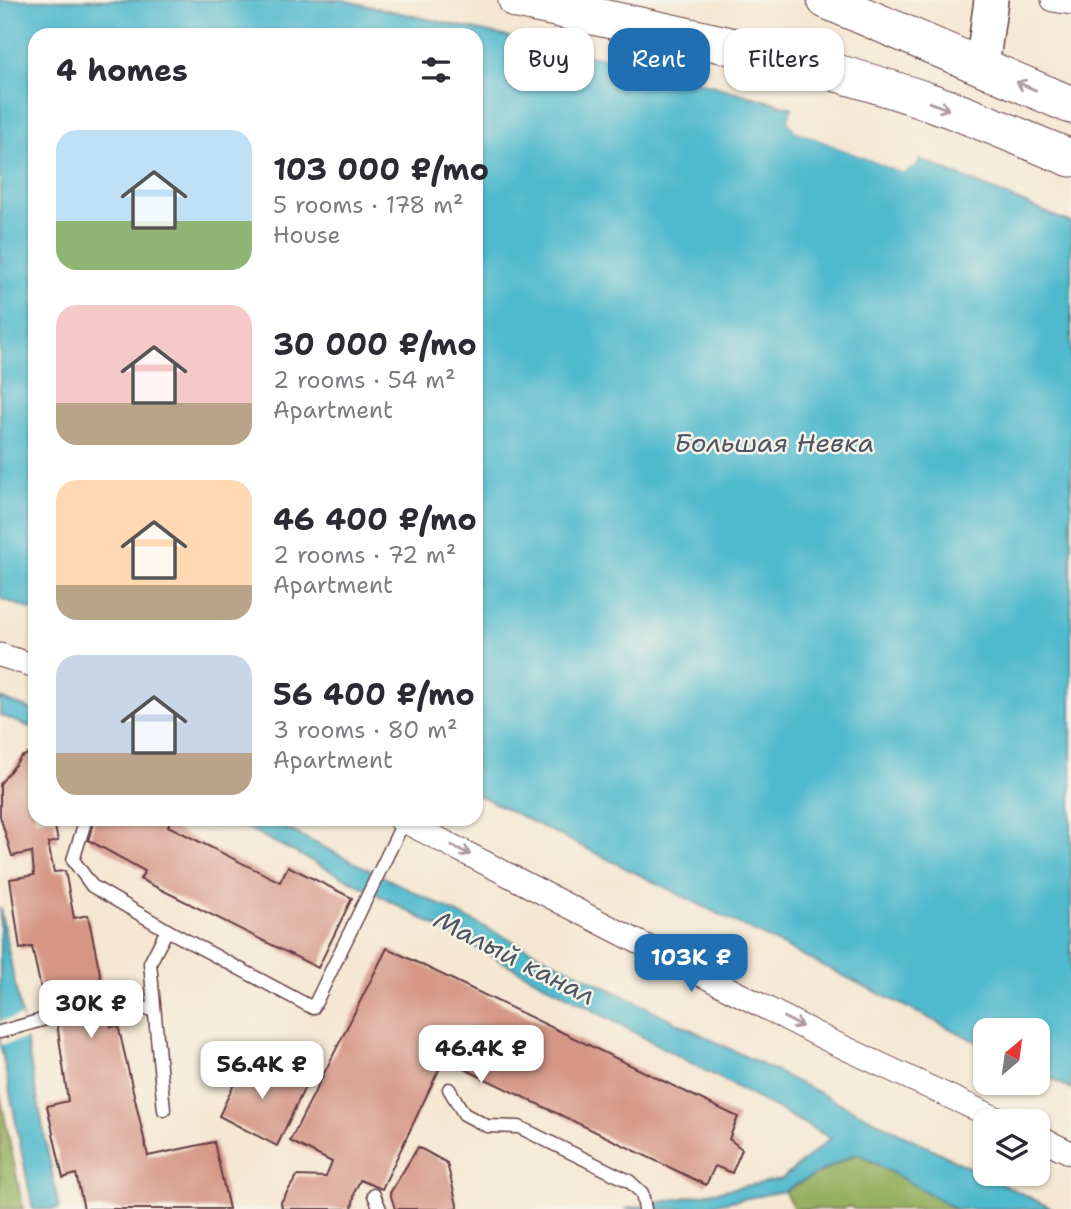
<!DOCTYPE html>
<meta charset="utf-8">
<style>
body{margin:0;font-family:"Shantell Sans",sans-serif;background:#f7f7f7;color:#2b2b33;height:100vh;display:flex;flex-direction:column;font-size:26px;white-space:nowrap}
*{box-sizing:border-box;margin:0}
p{font-size:23px;color:#7c7c81}
.icon{flex:none;width:38px;height:38px;fill:none;stroke:currentColor;stroke-width:2;stroke-linecap:round;stroke-linejoin:round}
.map{position:relative;flex:1;overflow:hidden}
.panel{position:absolute;left:28px;top:28px;width:455px;height:798px;display:flex;flex-direction:column;background:#fff;border-radius:21px;box-shadow:0 2px 5px #0004}
.panel>*{flex:none}
.top-card{position:absolute;left:504px;top:28px;width:462px;height:63px;display:flex;gap:14px}
.needle{width:46px;rotate:29deg}
.tools{position:absolute;left:973px;top:1018px;display:grid;gap:14px}
.tools a{display:grid;place-items:center;width:77px;height:77px;border-radius:14px;background:#fff;box-shadow:0 2px 5px #0004;font-size:35px}
.price{position:absolute;translate:-50% -60px;padding:0 16px;border-radius:14px;background:#fff;color:#222;font-size:23px;line-height:46px;filter:drop-shadow(0 2px 4px #0008)}
.price::after{content:'';position:absolute;left:50%;top:42px;width:21px;height:16px;margin-left:-10px;background:inherit;clip-path:polygon(0 0,100% 0,50% 100%)}
.price.selected{background:#1f6fb2;color:#fff}
ul{padding:0;list-style:none}
li{display:flex;align-items:center;gap:21px;height:175px;padding:0 28px}
li span{display:grid;place-items:center;flex:none;width:196px;height:140px;border-radius:21px;color:#555}
li>.icon{margin-inline-start:auto}
span .icon{width:84px;height:84px;fill:#fffc;stroke-width:1}
li b{font-size:30px}
h2{display:flex;justify-content:space-between;align-items:center;height:84px;padding:0 28px;font-size:30px}
.pill{padding:0 24px;border-radius:21px;background:#fff;box-shadow:0 2px 5px #0004;font-size:24px;line-height:63px}
.pill.selected{background:#1f6fb2;color:#fff}
.map>svg:first-child{display:block}
.forest{fill:#96b062;stroke:#706846;stroke-width:2}
.water{fill:#4fb9cd;stroke:#4c6c7c;stroke-width:2}
.pier{fill:#f5e7d2}
.building{fill:#d69787}
.lines{fill:none;stroke-linecap:round;stroke-linejoin:round}
.lane-casing{stroke:#643d44;stroke-width:15}
.street-casing{stroke:#643d44;stroke-width:25}
.secondary-casing{stroke:#643d44;stroke-width:36}
.primary-casing{stroke:#643d44;stroke-width:39}
.lane{stroke:#fff;stroke-width:12}
.street{stroke:#fff;stroke-width:23}
.secondary{stroke:#fff;stroke-width:33}
.primary{stroke:#fff;stroke-width:37}
.oneway{stroke:#ae9aa0}
.labels{text-anchor:middle;dominant-baseline:central;stroke-width:5;stroke-linejoin:round;paint-order:stroke}
.water-label{font-size:26px;font-style:italic;fill:#4c5564;stroke:#f7f3e8}
</style>
<div class="map">
<svg width="1071" height="1209" viewBox="0 0 1071 1209">
<rect width="100%" height="100%" fill="#f7f3e8"/>
<filter id="ink" filterUnits="userSpaceOnUse"><feTurbulence type="fractalNoise" baseFrequency=".0143" numOctaves="2"/><feDisplacementMap in="SourceGraphic" scale="14" xChannelSelector="R" yChannelSelector="G"/><feConvolveMatrix kernelMatrix="1 2 1 2 8 2 1 2 1" color-interpolation-filters="sRGB"/></filter>
<filter id="wash" filterUnits="userSpaceOnUse"><feTurbulence type="fractalNoise" baseFrequency=".00686" numOctaves="4" result="noise"/><feDisplacementMap in="SourceGraphic" scale="28" xChannelSelector="R" yChannelSelector="G"/><feGaussianBlur stdDeviation="1.57" result="paint"/><feColorMatrix in="noise" values="0 0 0 0 0 0 0 0 0 0 0 0 0 0 0 0 0 1.4 0 .05"/><feComposite in="paint" operator="in"/></filter>
<g filter="url(#wash)">
<rect width="100%" height="100%" fill="#f5e7d2"/>
<!-- forest -->
<g class="forest">
<path d="M0,1094L23,1209H0Z"/>
<path d="M857,1153L956,1209H854L849,1206L843,1209H794L784,1191Z"/>
</g>
<!-- water -->
<g class="water">
<path d="M0,0H342L657,70L793,108L788,121L795,130L903,173L916,166L919,159L1071,223V1089L1038,1072V1031H985V1046L476,794V35H35V611L0,598Z"/>
<path d="M0,698L35,711V729L0,715Z"/>
<path d="M229,819H267L1053,1209H956L857,1153L784,1191L690,1209H625L782,1179L831,1138L371,891Z"/>
<path d="M0,908L59,1209H33L0,1042Z"/>
</g>
<!-- pier -->
<g class="pier">
<path d="M793,108L797,109L792,121L797,126L903,170L911,168L916,158L919,159L916,166L903,173L795,130L788,121Z"/>
<path d="M21,1016L27,1039L1,1045L0,1021Z"/>
</g>
<g id="blocks">
<!-- building -->
<g class="building">
<path d="M35,751V819H59L54,822L58,841L48,843L54,872L65,871L74,918L88,915L111,1027L118,1025L148,1156L214,1142L229,1209H84L76,1174L63,1178L47,1106L68,1101L56,1016L54,1009L46,1012L32,947L20,949L10,879L34,875L32,852L12,856L0,816V784L21,757Z"/>
<path d="M95,819H171L168,826L280,882L288,866L352,898L318,968L140,879L145,871L88,840Z"/>
<path d="M387,948L738,1117L729,1139L742,1149L732,1173L715,1166L706,1185L444,1059L382,1189L360,1180L355,1191L352,1209H282L281,1202L297,1176L326,1177L332,1162L290,1141Z"/>
<path d="M247,1056L306,1085L277,1146L219,1116Z"/>
<path d="M418,1147L447,1163L458,1209H395L390,1193Z"/>
</g>
</g>
</g>
<g filter="url(#ink)">
<use href="#blocks" fill-opacity="0" stroke="#643d44" stroke-width="2"/>
<g class="lines">
<!-- lane casing -->
<g class="lane-casing">
<g id="lane">
<path d="M86,819L73,860L92,886L167,930"/>
<path d="M107,1004L154,1010"/>
<path d="M0,1032L56,1016"/>
<path d="M449,1089L464,1114L487,1126L519,1127L629,1181L642,1193L645,1209"/>
<path d="M164,1110L150,963L167,930L313,1008L404,821"/>
<path d="M374,1195L380,1209"/>
</g>
</g>
<!-- street casing -->
<g class="street-casing">
<g id="street">
<path d="M1053,0L1071,3"/>
<path d="M0,655L35,666"/>
<path d="M400,819L828,1040L1004,1122"/>
<path d="M1038,1137L1071,1153"/>
</g>
</g>
<!-- secondary casing -->
<g class="secondary-casing">
<path id="secondary" d="M982,67L991,0"/>
</g>
<!-- primary casing -->
<g class="primary-casing">
<g id="primary">
<path d="M517,0C656,30 798,56 933,103C980,119 1025,140 1071,158"/>
<path d="M826,0L1071,105"/>
</g>
</g>
<!-- lane -->
<use href="#lane" class="lane"/>
<!-- street -->
<use href="#street" class="street"/>
<!-- secondary -->
<use href="#secondary" class="secondary"/>
<!-- primary -->
<use href="#primary" class="primary"/>
</g>
<!-- one-way arrows -->
<defs><path id="oneway-shaft" d="M-6 0H5M1.5-3L5.5 0L1.5 3" fill="none" stroke-width="1.6" stroke-linecap="round" stroke-linejoin="round" transform="scale(1.75)"/></defs>
<g class="oneway">
<use href="#oneway-shaft" transform="translate(1026 86) rotate(-157)"/>
<use href="#oneway-shaft" transform="translate(939 106) rotate(20)"/>
<use href="#oneway-shaft" transform="translate(461 850) rotate(27)"/>
<use href="#oneway-shaft" transform="translate(793 1022) rotate(27)"/>
</g>
</g>
<g class="labels">
<!-- water labels -->
<g class="water-label">
<text x="774" y="442">Большая Невка</text>
<text transform="translate(515 957) rotate(27)">Малый канал</text>
</g>
</g>
</svg>
<div class="tools">
<a><svg class="needle" viewBox="-14 -14 28 28"><path d="M0-13l5 13h-10z" fill="#e53935"/><path d="M0 13l5-13h-10z" fill="#7c7c81"/></svg></a>
<a><svg class="icon" aria-label="layers" viewBox="0 0 24 24"><path d="M12 4l9 5-9 5-9-5zM3 14l9 5 9-5"/></svg></a>
</div>
<b class="price selected" style="left:691px;top:994px">103K ₽</b>
<b class="price" style="left:91px;top:1040px">30K ₽</b>
<b class="price" style="left:481px;top:1085px">46.4K ₽</b>
<b class="price" style="left:262px;top:1101px">56.4K ₽</b>
<div class="top-card">
<a class="pill">Buy</a>
<a class="pill selected">Rent</a>
<a class="pill">Filters</a>
</div>
<section class="panel">
<h2>4 homes<svg class="icon" aria-label="filters" viewBox="0 0 24 24"><path d="M4 7h16M4 17h16"/><circle cx="9" cy="7" r="2"/><circle cx="15" cy="17" r="2"/></svg></h2>
<ul>
<li><span style="background:linear-gradient(#bfe0f5 65%,#8fb573 0)"><svg class="icon" aria-label="home" viewBox="0 0 24 24"><path d="M3 11l9-7 9 7M6 9v11h12V9"/></svg></span><div><b>103 000 ₽/mo</b><p>5 rooms · 178 m²</p><p>House</p></div></li>
<li><span style="background:linear-gradient(#f6c9c9 70%,#b9a48a 0)"><svg class="icon" aria-label="home" viewBox="0 0 24 24"><path d="M3 11l9-7 9 7M6 9v11h12V9"/></svg></span><div><b>30 000 ₽/mo</b><p>2 rooms · 54 m²</p><p>Apartment</p></div></li>
<li><span style="background:linear-gradient(#ffd9b3 75%,#b9a48a 0)"><svg class="icon" aria-label="home" viewBox="0 0 24 24"><path d="M3 11l9-7 9 7M6 9v11h12V9"/></svg></span><div><b>46 400 ₽/mo</b><p>2 rooms · 72 m²</p><p>Apartment</p></div></li>
<li><span style="background:linear-gradient(#c9d6e8 70%,#b9a48a 0)"><svg class="icon" aria-label="home" viewBox="0 0 24 24"><path d="M3 11l9-7 9 7M6 9v11h12V9"/></svg></span><div><b>56 400 ₽/mo</b><p>3 rooms · 80 m²</p><p>Apartment</p></div></li>
</ul>
</section>
</div>
